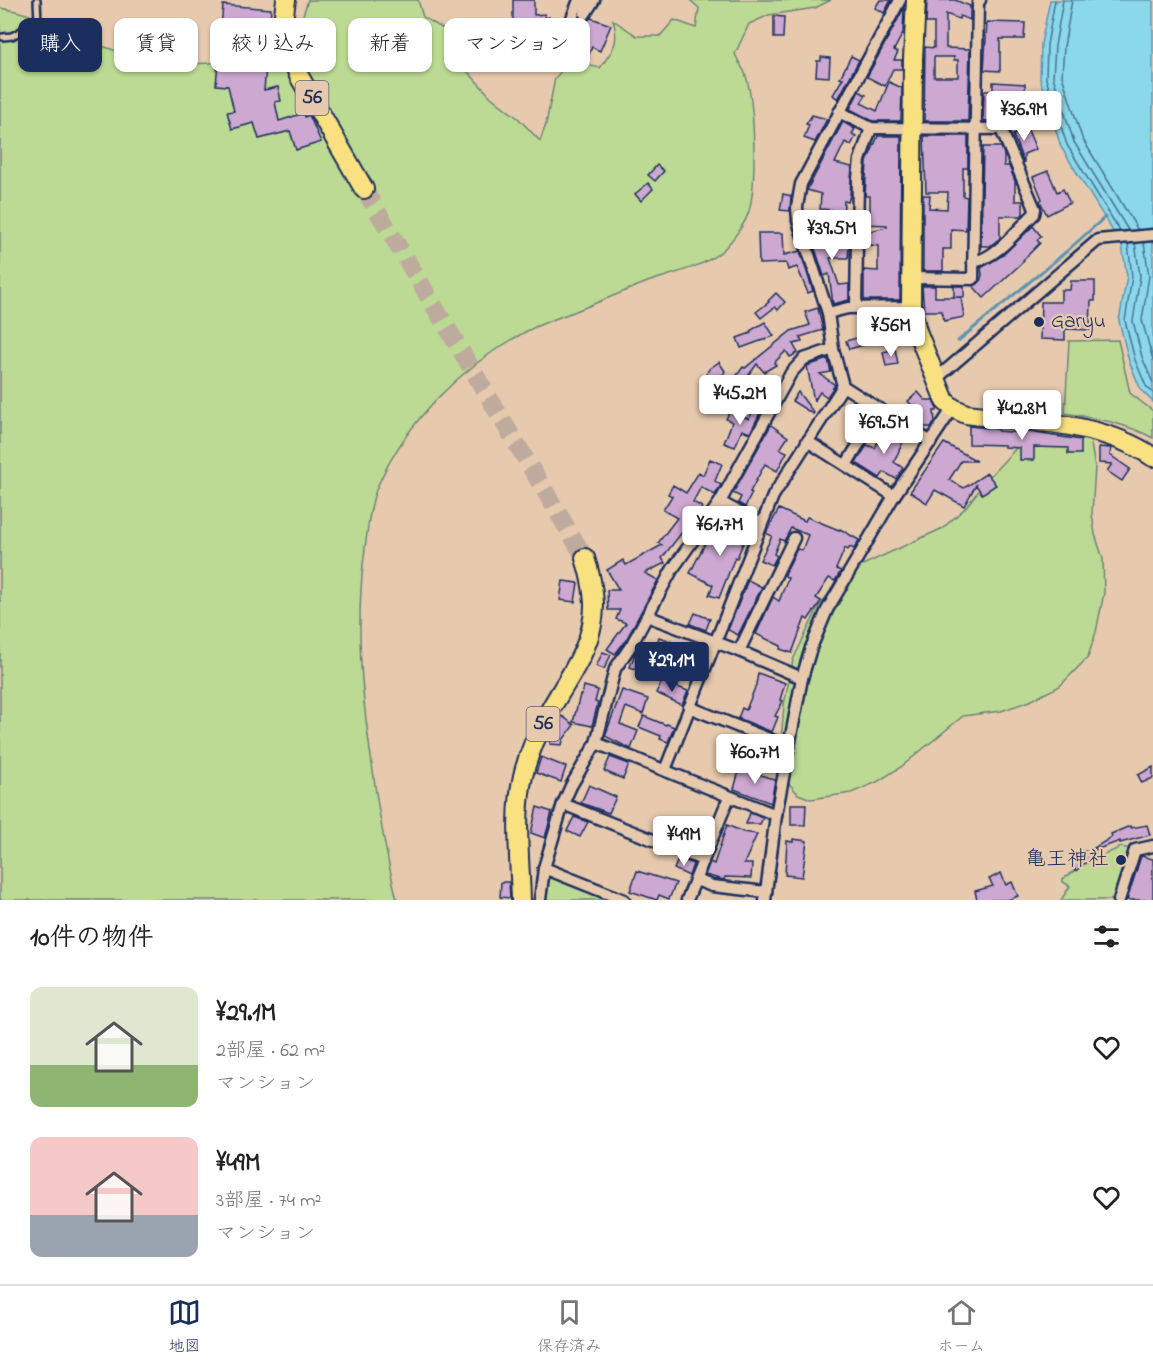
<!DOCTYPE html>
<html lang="ja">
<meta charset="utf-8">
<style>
body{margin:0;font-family:"Indie Flower","Klee One",sans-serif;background:#f6f6f6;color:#222;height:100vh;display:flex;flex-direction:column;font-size:22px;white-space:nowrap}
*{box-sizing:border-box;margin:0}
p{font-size:20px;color:#767676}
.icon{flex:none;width:33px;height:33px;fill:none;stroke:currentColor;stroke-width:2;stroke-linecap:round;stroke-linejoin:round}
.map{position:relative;height:900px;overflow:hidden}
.drawer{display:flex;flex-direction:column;background:#fff;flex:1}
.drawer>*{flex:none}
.top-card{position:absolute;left:18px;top:18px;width:600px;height:54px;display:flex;gap:12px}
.price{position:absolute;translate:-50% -51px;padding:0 14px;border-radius:6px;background:#fff;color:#222;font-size:20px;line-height:39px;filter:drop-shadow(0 2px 3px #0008)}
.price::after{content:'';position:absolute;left:50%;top:36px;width:18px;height:14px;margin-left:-9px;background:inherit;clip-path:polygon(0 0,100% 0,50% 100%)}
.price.active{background:#1b2f5e;color:#fff}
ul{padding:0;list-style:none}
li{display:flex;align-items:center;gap:18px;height:150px;padding:0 30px}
li span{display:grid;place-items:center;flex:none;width:168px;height:120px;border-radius:12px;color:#555}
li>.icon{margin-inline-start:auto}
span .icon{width:72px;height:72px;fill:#fffc;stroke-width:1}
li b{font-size:26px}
h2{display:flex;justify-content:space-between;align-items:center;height:72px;padding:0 30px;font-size:26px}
.pill{padding:0 21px;border-radius:12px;background:#fff;box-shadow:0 2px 4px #0004;font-size:21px;line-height:54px}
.pill.active{background:#1b2f5e;color:#fff}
.tabs{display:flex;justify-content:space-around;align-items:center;height:84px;border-top:2px solid #e0e0e0;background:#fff;font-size:16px;color:#767676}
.tabs a{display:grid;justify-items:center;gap:3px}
.tabs .active{color:#1b2f5e}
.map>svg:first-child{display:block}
.green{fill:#bcda93;stroke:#6c8478;stroke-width:1.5}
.water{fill:#8bd8ea;stroke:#5e94b2;stroke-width:1.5}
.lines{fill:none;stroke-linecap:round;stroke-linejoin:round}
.shore{stroke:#487396;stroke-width:1.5}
.stream{stroke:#5e94b2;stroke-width:3}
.building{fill:#cda8d1;stroke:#1b2f5e;stroke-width:1.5;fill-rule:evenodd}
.trunk-tunnel{stroke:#beab9e;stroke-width:18;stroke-dasharray:18 9;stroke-linecap:butt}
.service-casing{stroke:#1b2f5e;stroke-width:10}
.minor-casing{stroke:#1b2f5e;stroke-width:15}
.trunk-casing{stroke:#1b2f5e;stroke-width:22}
.service{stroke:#e7caae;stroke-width:5}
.minor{stroke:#e7caae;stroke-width:10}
.trunk{stroke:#f9e181;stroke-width:18}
.poi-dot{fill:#1b2f5e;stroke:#e7caae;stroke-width:2}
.labels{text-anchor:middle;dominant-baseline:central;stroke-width:4.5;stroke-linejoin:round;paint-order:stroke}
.shield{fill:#e7caae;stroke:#585e76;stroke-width:1.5}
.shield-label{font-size:20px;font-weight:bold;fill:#1b2f5e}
.poi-label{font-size:21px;fill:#1b2f5e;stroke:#e7caae;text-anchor:start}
</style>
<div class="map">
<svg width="1153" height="900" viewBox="0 0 1153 900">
<rect width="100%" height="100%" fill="#e7caae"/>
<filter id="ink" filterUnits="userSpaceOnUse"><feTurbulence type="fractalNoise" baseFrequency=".0167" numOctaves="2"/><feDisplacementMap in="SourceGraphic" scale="12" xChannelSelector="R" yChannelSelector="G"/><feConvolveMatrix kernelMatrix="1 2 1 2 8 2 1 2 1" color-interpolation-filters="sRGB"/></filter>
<g filter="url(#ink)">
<!-- green -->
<g class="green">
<path d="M308,0H418L423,17L447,31L459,62L491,97L519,119L540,141L546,124L555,78L570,61L600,68C613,49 620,44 613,20L637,36H660L674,20L696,28L699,8L690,0H831L815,8L769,15L749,24L735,54C738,61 742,67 745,73C755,100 757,183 749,211C746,223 732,241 723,250C703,268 669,274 645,283C622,292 599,302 576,311C560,317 542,323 527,331C463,365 408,419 378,485C370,504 368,527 365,548C355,622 361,691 372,764C378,810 386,855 397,900H0V8C28,11 57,27 82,38C136,61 194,74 252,54C268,49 284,35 299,27Z"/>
<path d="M1118,340L1130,393L1153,411V438C1126,423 1095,418 1065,413L1069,341Z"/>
<path d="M1052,431L1090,439L1095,467L1092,514L1095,534L1103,559L1104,593L1096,632L1088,657L1060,686L1030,701L1001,711L963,716L901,767L877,782L851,793L811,799L798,794L786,780L781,741L784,705L793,660L818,608L843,574L943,528L965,508L991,475L1020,444Z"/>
<path d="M1121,847L1135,850L1119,900H1061L1070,886L1063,882V879L1082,865Z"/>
<path d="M544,868L624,900H540Z"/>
</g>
<!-- water -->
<path class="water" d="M1050,0H1153V402L1141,390L1129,361L1119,321L1127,276L1122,246L1061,147L1040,79L1041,44Z"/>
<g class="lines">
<!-- shore -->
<g class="shore">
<path d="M1055,0L1047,45L1046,79L1067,145L1120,231"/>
<path d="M1063,0L1055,46L1053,77L1074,142L1128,230"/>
<path d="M1072,0L1064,47L1062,76L1082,138L1138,230"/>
<path d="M1135,243L1140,276L1133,321L1142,357L1153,383"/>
<path d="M1144,243L1149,276L1142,320L1153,360"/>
<path d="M1128,244L1132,276L1125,321L1135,360L1146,386L1153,393"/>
</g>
<!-- stream -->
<path class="stream" d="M958,341L1067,251L1105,217"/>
</g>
<!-- building -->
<g class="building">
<path d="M513,0H534V15L545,14V18L549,17L548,33L533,35V32L522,31L520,27H513Z"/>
<path d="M880,0H891L884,13L875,8Z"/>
<path d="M927,0H955L970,6V20L960,16L959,19L946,14V48L970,49L968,121H924L925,47L934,48V23H926ZM934,57H954V60H958V77H934Z"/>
<path d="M223,5L271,9L264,90L278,87L281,101L275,102L279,121L304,113L305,117L309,115L321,142L296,150L290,131L259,139L254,123L232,129L227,112L234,111L228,86L216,85Z"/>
<path d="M904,8L903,33L894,50L898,52L894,60H902V69H893L885,86L867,77Z"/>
<path d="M774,16L784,17L783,38H774Z"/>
<path d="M591,18L611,25L600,51L592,47L589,54L573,47L585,21Z"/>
<path d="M987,22L1025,23L1024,39H1000V71L984,70Z"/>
<path d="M851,56L859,60L838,99L833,95L843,78H840Z"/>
<path d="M821,57L830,58L829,77L816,76L817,61H821Z"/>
<path d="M889,82L902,88L901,121H873L850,109L859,91L866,95L861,103L877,111Z"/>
<path d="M993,82L1025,84V108H1016V112H1003V120L983,121L984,91H993Z"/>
<path d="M812,115L827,119L815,142L804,138L809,125L806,124Z"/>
<path d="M843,122L855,129L852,134L856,136L851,145L845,142L835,163L852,167L850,195L848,202L844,201L843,223H831L832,210L820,209L821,194L807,190Z"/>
<path d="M1027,128L1036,149L1024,154V163L1013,135Z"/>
<path d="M878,136H901L900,300H864V270L878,271V246L864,244L865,232L887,227V225L865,224V216H870V196H865L867,162Z"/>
<path d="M924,136H968V168H963V196L967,197L966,230L951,229V249H943V271H923V195H930L929,208L947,209L948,192H926Z"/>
<path d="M983,147H1001L1004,154V166H1009L1015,181V201H1023V214L1021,216H1000V238L990,246H981Z"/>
<path d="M657,165L664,171L655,181L648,175Z"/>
<path d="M1048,171L1057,192L1063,189L1070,203L1047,215L1040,201L1042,199L1033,177Z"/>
<path d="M648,183L653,189L641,201L635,194Z"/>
<path d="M783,194L791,196L790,211L780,210Z"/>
<path d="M1033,226L1041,236L1037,240L1040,243L1023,260L1024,261L984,298L973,286L980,282L982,275L981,268L1003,255Z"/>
<path d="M820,227L824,241L837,238V236H850L848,258H830L839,285L849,284V300L833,304L829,274L824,276L809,230Z"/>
<path d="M758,233H783L784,255L800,251L813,291L808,293L797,267L788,270L786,263L759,264Z"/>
<path d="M1071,281H1095V301H1091L1090,330L1065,329V340L1040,339L1041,302H1061V290H1070Z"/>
<path d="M922,286H935V297H961L964,317L944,321L942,311H924Z"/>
<rect x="954" y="286" width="10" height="11"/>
<path d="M776,293L785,302L778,310L775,307L761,318L756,312L769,302L768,301Z"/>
<path d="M818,308L823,330L800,337L802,342L793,344L798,353L790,357L786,351L774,363L776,365L764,372L757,364L743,383L735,378L743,367L745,368L791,331L810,325L805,312Z"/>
<path d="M860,315H901L904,323H881V329H868L872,343L849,349L846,341L860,337Z"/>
<path d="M765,322L774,336L741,348L737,338L751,333L750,331Z"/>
<path d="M895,349L898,364L886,366L883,352Z"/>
<path d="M828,359L831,372L820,374L835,385L827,397L820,392L814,401L807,366Z"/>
<path d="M719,362L725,371L718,384L705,377L709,369Z"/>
<path d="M798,392L814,413L813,414L792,401Z"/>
<path d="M918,392L925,400H933L937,409V411H934L935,422L931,427H921L917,424V412L908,401Z"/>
<path d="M753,410L760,413L750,433L742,430L735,447L724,443L732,422L726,419L730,411L749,419Z"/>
<path d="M856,411L865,418L851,437L852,417Z"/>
<path d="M771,425L788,437L780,449L787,452L777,471L765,464L750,492L752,493L745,507L738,503L741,497L733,493Z"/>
<path d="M969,426L998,429V431L1022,433V431L1081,440V454H1068V448L1034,447V460H1020V448L1004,447V445L969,444Z"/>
<path d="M893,427L906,435L894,462L903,468L896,479L884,472L880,478L856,463L867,445L875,448L881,435L888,438Z"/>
<path d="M944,443L977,461H961L949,480L964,488L987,473L996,485L982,494L976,485L964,506L935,490L927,503L910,492Z"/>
<path d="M1099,447L1111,448L1110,455L1130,469L1122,481L1107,471L1112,464L1099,463Z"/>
<path d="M710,459L722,464L715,481L721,485L715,495L701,487L693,502L702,507L689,528L687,526L662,558L665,563L645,573L658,580L626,640L615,654L607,649L626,623L616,619L620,610H608L607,590H619L607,570L623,560L626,565L662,545L658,543L677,518L663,510L672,496L668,494L673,485L686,493L699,472L703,475Z"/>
<path d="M779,509L805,521L807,517L839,530L840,529L859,540L854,549L850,547L848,550L845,548L836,569L841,571L835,581L829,578L816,598L821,601L808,620L805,618L792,653L780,649L781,646L756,634L773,597L779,601L788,578L785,576L786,571L797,549L802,550L808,535L791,528L784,541L780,539L774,554L777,556L772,565L760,560L772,536L766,533Z"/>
<path d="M732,517L752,528L749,537L746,536L737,558L735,557L719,598L709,595L713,585L690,573L711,532L728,540L737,520Z"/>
<path d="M748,580L762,587L738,635L728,630Z"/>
<path d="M563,581L578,583L575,602L560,600Z"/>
<path d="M695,613L710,619L706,630L690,624Z"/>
<path d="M659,637L671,641L657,677L630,667L636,651L653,657Z"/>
<path d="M603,652L611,655L604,669L596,666Z"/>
<path d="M758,673L785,683L780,700L783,701L775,716L778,717L772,732L738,718L742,708L746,710L756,685Z"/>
<path d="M662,681L688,691L682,705L656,693Z"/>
<path d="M584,686L598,690L595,702L598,703L592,726L573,722L580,695H582Z"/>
<path d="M622,690L648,699L643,714L626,707L620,724L638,731L631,749L605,736Z"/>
<path d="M562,716L574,725L563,740L562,745L550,744L552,731Z"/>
<path d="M644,716L666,725L667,724L674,727L668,742L660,739L661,736L639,727Z"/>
<path d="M541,757L566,767L561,782L536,773Z"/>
<path d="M610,757L629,764L623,779L604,771Z"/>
<path d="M740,767L775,780L771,803L734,789Z"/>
<path d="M1153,767V778L1142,783L1138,775Z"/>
<path d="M589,785L616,797L609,813L581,803Z"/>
<path d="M791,804H806L805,825H791Z"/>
<path d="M537,807L552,812L545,838L531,833Z"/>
<path d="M750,813L763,818L760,824H746Z"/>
<path d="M574,817L588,822L580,837L567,831Z"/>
<path d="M727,825L743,832L757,834L744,864H752L751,878L725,877L724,880L705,875L710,862L714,864Z"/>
<path d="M1147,825L1150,835L1120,843V841L1095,850L1094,848L1112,837L1111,834L1130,826L1131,828Z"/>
<path d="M793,839L807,841L802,877L785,875L787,841L793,842Z"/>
<path d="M1083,851L1096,853L1076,871L1070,863Z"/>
<path d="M1141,856L1153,859V900H1127Z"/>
<path d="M679,858L693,864L689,876L674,869Z"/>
<path d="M637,871L676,883L669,899L659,895L657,900L630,891Z"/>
<path d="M1001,873L1006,885L1012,882L1018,896L1008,900H977L975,891L993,886L989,879Z"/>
<path d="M501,882H509L510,898L500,897Z"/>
</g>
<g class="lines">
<!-- trunk-tunnel -->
<path class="trunk-tunnel" d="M364,189L585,558"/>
<!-- service casing -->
<g class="service-casing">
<path id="service" d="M3,37L12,36L38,22L37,0"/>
</g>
<!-- minor casing -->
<g class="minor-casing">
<g id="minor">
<path d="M586,0L585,14L594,0"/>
<path d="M540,58L569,26L579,0"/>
<path d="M839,112L871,128L1001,129L1035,209L1034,214C1017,230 997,258 973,262"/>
<path d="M912,278L973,279L978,3L980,0"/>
<path d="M911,307L848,308L828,313L833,349L843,386L931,442"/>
<path d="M856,308L858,179L860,160L871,128"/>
<path d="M828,313L798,221L797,207L801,184L900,0"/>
<path d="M937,378L1098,240L1153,235"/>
<path d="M807,441L894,496"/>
<path d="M846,465L880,409"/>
<path d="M720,502L761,524"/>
<path d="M647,616L739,651L802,678"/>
<path d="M739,651L794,538"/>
<path d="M689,707L789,747"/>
<path d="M596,743L776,815"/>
<path d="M665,770L773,496L843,386"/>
<path d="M563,804L544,868L624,900"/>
<path d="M703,860L563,804L571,786L596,743L615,669L632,644L672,570L720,502L791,373L804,359L833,349"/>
<path d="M696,880L712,886L766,892"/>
<path d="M540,900L544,868"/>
<path d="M687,900L729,797"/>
<path d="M765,900L776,815L802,678L811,648L827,610L894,496L953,408"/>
<path d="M1119,900L1135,850L1153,846"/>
</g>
</g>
<!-- trunk casing -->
<g class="trunk-casing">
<g id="trunk">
<path d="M286,0L284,14L287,45L299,76L364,189"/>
<path d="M916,0L913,59L911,307L917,331L945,401L953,408L966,414C1028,422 1101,421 1153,457"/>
<path d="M521,900C520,861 514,814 523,776C528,754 538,732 549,712C568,677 595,645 594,603C593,587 590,573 585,558"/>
</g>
</g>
<!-- service -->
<use href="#service" class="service"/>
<!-- minor -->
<use href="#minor" class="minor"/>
<!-- trunk -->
<use href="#trunk" class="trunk"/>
</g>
</g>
<!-- markers -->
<g class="poi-dot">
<circle cx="1039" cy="322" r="6"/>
<circle cx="1121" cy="860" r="6"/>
</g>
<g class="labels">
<!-- shield labels -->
<g class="shield">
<rect x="295.5" y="81" width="33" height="34" rx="4.5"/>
<rect x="526.5" y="707" width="33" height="34" rx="4.5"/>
</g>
<g class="shield-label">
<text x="312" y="98">56</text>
<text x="543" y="724">56</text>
</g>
<!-- poi labels -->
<g class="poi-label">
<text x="1051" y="322">Garyu</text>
<text x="1109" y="860" text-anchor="end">亀王神社</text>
</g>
</g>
</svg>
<b class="price" style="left:1024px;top:142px">¥36.9M</b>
<b class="price" style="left:832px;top:261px">¥39.5M</b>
<b class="price" style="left:891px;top:358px">¥56M</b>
<b class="price" style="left:740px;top:426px">¥45.2M</b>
<b class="price" style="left:1022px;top:441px">¥42.8M</b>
<b class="price" style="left:884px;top:455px">¥69.5M</b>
<b class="price" style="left:720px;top:557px">¥61.7M</b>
<b class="price active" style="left:672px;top:693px">¥29.1M</b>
<b class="price" style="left:755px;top:785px">¥60.7M</b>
<b class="price" style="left:684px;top:867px">¥49M</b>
<div class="top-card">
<a class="pill active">購入</a>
<a class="pill">賃貸</a>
<a class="pill">絞り込み</a>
<a class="pill">新着</a>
<a class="pill">マンション</a>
</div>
</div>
<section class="drawer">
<h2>10件の物件<svg class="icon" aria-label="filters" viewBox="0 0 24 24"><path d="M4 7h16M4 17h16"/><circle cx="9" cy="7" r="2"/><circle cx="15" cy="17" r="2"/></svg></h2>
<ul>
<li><span style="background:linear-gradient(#dfe7d0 65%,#8fb573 0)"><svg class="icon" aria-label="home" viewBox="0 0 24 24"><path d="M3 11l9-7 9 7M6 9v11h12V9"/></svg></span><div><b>¥29.1M</b><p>2部屋 · 62 m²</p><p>マンション</p></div><svg class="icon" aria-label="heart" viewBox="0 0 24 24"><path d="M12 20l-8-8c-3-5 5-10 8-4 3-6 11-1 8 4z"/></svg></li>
<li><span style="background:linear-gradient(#f6c9c9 65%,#9aa5b1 0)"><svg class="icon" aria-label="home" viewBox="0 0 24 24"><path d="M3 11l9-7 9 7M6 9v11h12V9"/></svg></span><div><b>¥49M</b><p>3部屋 · 74 m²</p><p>マンション</p></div><svg class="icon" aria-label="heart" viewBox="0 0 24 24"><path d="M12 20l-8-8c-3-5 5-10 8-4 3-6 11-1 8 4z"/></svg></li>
</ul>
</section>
<nav class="tabs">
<a class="active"><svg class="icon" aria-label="map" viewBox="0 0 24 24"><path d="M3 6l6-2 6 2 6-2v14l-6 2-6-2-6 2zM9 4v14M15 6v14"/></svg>地図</a>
<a><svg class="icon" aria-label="saved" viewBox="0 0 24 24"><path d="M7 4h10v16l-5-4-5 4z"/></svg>保存済み</a>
<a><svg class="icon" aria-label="home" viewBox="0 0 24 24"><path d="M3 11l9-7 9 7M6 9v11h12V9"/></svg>ホーム</a>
</nav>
